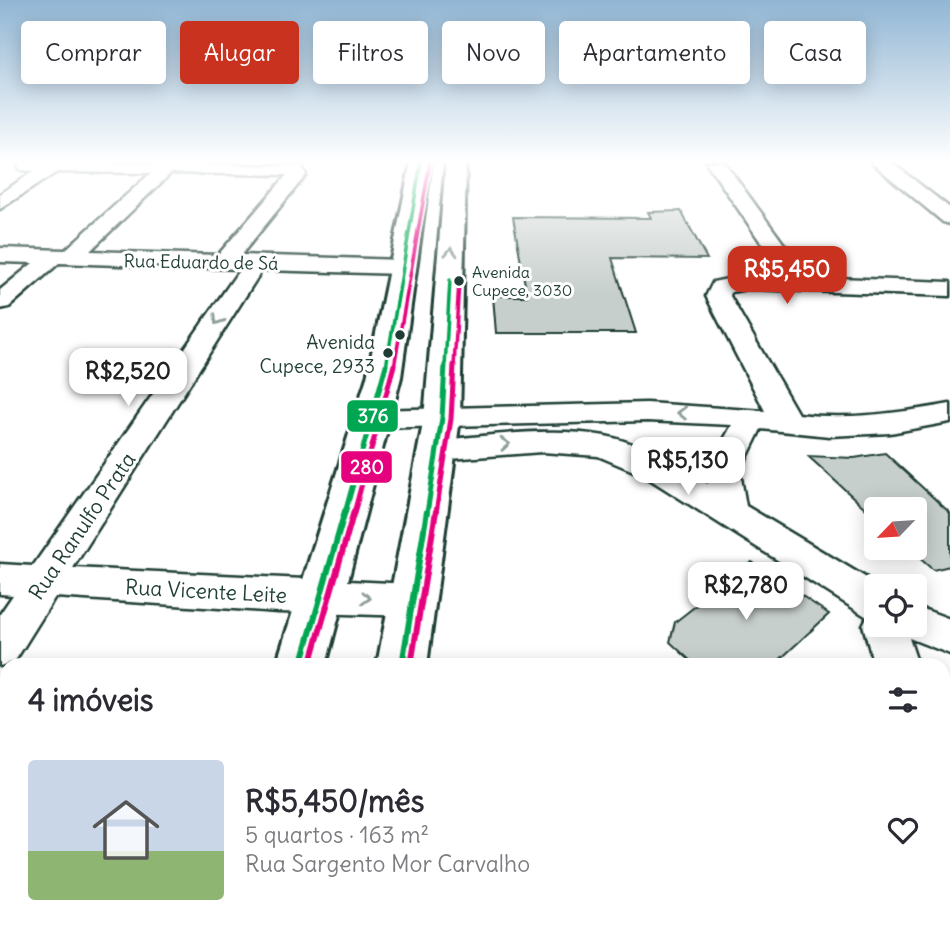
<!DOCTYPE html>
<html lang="pt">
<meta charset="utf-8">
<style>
body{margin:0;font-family:Delius,sans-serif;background:#f2f2f3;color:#2b2b33;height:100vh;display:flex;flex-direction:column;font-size:26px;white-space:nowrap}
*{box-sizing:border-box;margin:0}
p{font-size:23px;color:#7c7c81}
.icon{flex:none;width:38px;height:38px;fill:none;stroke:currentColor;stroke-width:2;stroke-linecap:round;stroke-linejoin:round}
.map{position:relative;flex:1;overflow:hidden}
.sheet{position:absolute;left:0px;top:658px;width:950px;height:275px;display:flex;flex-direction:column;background:#fff;border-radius:21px 21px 0 0;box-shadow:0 4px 18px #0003}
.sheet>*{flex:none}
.guide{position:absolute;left:21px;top:21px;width:908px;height:63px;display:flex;gap:14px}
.needle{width:46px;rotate:245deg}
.fabs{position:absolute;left:864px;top:497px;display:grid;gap:14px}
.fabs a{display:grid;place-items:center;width:63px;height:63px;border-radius:7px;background:#fff;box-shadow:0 4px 18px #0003;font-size:35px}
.price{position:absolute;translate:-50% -60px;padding:0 16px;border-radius:14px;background:#fff;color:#222;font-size:23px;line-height:46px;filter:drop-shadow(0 2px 4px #0008)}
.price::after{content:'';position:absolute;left:50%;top:42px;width:21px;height:16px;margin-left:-10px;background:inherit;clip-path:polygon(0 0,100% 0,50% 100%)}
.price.current{background:#c8321e;color:#fff}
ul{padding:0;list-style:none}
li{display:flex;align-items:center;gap:21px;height:175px;padding:0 28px}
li+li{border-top:2px solid #e1e1e2}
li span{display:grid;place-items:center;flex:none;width:196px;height:140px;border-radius:7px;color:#555}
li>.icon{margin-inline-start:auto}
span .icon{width:84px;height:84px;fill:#fffc;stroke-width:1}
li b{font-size:30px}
h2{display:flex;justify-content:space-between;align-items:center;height:84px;padding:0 28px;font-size:30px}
.pill{padding:0 24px;border-radius:7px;background:#fff;box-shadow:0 4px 18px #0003;font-size:24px;line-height:63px}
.pill.current{background:#c8321e;color:#fff}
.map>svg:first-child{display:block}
.building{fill:#c7cfcc;stroke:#1f3d34;stroke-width:2}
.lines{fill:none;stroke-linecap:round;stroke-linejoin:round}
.minor-casing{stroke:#1f3d34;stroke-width:5}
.primary-casing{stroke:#1f3d34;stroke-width:6}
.minor{fill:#fff;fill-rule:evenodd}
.primary{fill:#fff;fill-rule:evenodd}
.bus-1-far2-casing{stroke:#fff;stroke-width:7}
.bus-1-far1-casing{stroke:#fff;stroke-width:10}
.bus-1-casing{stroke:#fff;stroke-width:11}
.bus-2-far2-casing{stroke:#fff;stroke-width:7}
.bus-2-far1-casing{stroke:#fff;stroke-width:10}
.bus-2-casing{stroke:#fff;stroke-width:11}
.bus-1-far2{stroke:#00a651;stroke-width:3.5}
.bus-1-far1{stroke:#00a651;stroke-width:5}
.bus-1{stroke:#00a651;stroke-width:6}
.bus-2-far2{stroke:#e5007d;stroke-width:3.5}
.bus-2-far1{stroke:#e5007d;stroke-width:5}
.bus-2{stroke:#e5007d;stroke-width:6}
.oneway{stroke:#8f9e9a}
.bus-dot{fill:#1f3d34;stroke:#fff;stroke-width:2.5}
.labels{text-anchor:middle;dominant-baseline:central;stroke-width:6;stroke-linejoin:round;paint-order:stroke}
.far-bus-label{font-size:16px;fill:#1f3d34;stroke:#fff;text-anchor:start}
.far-street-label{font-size:18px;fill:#1f3d34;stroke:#fff}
.bus-label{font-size:19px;fill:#1f3d34;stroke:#fff;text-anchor:end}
.street-label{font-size:21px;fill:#1f3d34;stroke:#fff}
.line-badge{stroke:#fff;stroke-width:2.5}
.badge-label{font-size:19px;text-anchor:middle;font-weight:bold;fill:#fff}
</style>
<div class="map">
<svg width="950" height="932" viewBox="0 0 950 932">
<rect width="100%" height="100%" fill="#fff"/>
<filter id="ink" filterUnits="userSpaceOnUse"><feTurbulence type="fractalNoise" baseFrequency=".0143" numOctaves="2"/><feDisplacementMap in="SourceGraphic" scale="14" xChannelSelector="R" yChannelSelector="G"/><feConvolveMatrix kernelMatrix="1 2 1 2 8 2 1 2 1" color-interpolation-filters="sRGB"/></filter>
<g filter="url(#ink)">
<!-- building -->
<g class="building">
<path d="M681,211L707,259L612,258L636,333H496L493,296H527L513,217L651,218L648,212Z"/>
<path d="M885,453L950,513V566L933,570L908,548H915V509H877V519L808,456L854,458Z"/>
<path d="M752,562L829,614L774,665H695L670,642L675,622Z"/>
</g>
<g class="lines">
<!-- minor casing -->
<g class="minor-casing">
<g id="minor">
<path d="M21,162L302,166L306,175L241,255L403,260L414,267L403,274L262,270L73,568L412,584L426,589L432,600L426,611L412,616L278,612L55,597L15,661L0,666V614L13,595L0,594V564L33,566L240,269L59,263L9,307L0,309V290L33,263L0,262V248L65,250L151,173L57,172L0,209V194L34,171L21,170L18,166ZM171,173L287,175L218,255L90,251Z"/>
<path d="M706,162H724L808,277L950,282V296L747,289L731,292L730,296L798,414C850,420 899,413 950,404V422L890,433L829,436L761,429L740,472L746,506L880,586H877V625H915V606L950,619V654L909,638L918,665H874L863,625L867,617L643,475L598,456L542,452L437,460L426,457L421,450L426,443L437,440C492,436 550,426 605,436C641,443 676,465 708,484L706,472L732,425L647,421L373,428L362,426L358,419L362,412L373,410L647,403L765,411L706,296L713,282L747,275L784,276Z"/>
<path d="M871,162H891L950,208V224L943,222Z"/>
<path d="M943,805L950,808V882L943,879Z"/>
</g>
</g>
<!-- primary casing -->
<g class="primary-casing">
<g id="primary">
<path d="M411,162H431L401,377L326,665H276L367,377Z"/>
<path d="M446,162H466L460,418L427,665H377L424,418Z"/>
<path d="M193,926H259L257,932H191Z"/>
<path d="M320,926H386L385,932H319Z"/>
</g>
</g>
<!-- minor -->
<use href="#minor" class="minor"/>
<!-- primary -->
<use href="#primary" class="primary"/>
<!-- bus-1-far2 casing -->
<g class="bus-1-far2-casing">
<g id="bus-1-far2">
<path d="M386,367L421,162"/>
<path d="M445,367L450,280"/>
</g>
</g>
<!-- bus-1-far1 casing -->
<g class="bus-1-far1-casing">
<g id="bus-1-far1">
<path d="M345,513L386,365"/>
<path d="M427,513L442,418L445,365"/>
</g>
</g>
<!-- bus-1 casing -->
<g class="bus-1-casing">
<g id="bus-1">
<path d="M301,665L345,511"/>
<path d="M402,665L427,511"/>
</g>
</g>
<!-- bus-2-far2 casing -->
<g class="bus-2-far2-casing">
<g id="bus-2-far2">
<path d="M394,367L430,163"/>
<path d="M454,367L459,281"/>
</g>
</g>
<!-- bus-2-far1 casing -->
<g class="bus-2-far1-casing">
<g id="bus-2-far1">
<path d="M354,513L394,365"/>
<path d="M436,513L451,419L454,365"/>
</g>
</g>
<!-- bus-2 casing -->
<g class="bus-2-casing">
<g id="bus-2">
<path d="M310,665L354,511"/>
<path d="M411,665L436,511"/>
</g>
</g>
<!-- bus-1-far2 -->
<use href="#bus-1-far2" class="bus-1-far2"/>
<!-- bus-1-far1 -->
<use href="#bus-1-far1" class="bus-1-far1"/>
<!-- bus-1 -->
<use href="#bus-1" class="bus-1"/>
<!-- bus-2-far2 -->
<use href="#bus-2-far2" class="bus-2-far2"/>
<!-- bus-2-far1 -->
<use href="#bus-2-far1" class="bus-2-far1"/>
<!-- bus-2 -->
<use href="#bus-2" class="bus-2"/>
</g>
<!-- one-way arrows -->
<defs><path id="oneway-chevron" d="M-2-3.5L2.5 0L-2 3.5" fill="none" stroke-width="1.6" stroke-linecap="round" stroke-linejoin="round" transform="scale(1.75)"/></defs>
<g class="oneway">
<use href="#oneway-chevron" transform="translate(451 252) rotate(-88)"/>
<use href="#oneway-chevron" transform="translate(218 320) rotate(123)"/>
<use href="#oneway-chevron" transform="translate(682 413) rotate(-179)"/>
<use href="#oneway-chevron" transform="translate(505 444) rotate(-4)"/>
<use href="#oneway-chevron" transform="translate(366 598) rotate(3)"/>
</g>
</g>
<!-- sky -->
<linearGradient id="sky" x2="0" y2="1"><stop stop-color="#91b6d4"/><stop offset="0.55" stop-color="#fff"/><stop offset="1" stop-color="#fff" stop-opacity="0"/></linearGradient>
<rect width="950" height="293" fill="url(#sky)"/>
<!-- markers -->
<g class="bus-dot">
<circle cx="459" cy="281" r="6"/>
<circle cx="400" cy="335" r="6"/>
<circle cx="388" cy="353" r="6"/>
</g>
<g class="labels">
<!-- far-bus labels -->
<g class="far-bus-label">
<text x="472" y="272">Avenida<tspan x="472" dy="18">Cupece, 3030</tspan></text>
</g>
<!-- far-street labels -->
<g class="far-street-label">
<text transform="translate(201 262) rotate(1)">Rua Eduardo de Sá</text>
</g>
<!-- bus labels -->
<g class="bus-label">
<text x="375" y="342">Avenida<tspan x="375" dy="24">Cupece, 2933</tspan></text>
</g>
<!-- street labels -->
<g class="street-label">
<text transform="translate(82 526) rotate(-56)">Rua Ranulfo Prata</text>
<text transform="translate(206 591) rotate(3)">Rua Vicente Leite</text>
</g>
</g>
<g class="line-badge">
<rect x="346" y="399" width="53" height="34" rx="7" fill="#00a651"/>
<rect x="340" y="450" width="53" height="34" rx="7" fill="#e5007d"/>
</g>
<g class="badge-label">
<text x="373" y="423">376</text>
<text x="367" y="474">280</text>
</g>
</svg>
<div class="fabs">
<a><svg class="needle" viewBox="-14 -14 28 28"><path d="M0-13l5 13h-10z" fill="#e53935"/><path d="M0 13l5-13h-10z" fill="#7c7c81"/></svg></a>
<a><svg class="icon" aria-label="locate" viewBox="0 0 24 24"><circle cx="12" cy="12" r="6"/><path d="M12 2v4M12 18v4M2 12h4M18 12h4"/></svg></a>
</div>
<b class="price current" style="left:787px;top:306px">R$5,450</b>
<b class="price" style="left:128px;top:408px">R$2,520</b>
<b class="price" style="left:688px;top:497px">R$5,130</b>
<b class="price" style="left:746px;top:622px">R$2,780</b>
<div class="guide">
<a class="pill">Comprar</a>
<a class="pill current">Alugar</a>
<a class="pill">Filtros</a>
<a class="pill">Novo</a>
<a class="pill">Apartamento</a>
<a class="pill">Casa</a>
</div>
<section class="sheet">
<h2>4 imóveis<svg class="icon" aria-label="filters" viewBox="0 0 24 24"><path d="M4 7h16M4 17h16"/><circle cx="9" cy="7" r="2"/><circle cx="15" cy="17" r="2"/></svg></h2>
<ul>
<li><span style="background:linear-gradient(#c9d6e8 65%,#8fb573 0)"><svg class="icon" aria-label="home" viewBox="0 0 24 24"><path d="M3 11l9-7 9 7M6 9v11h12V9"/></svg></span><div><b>R$5,450/mês</b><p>5 quartos · 163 m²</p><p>Rua Sargento Mor Carvalho</p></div><svg class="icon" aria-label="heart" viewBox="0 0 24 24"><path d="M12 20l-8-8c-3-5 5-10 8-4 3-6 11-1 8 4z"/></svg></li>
</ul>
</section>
</div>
